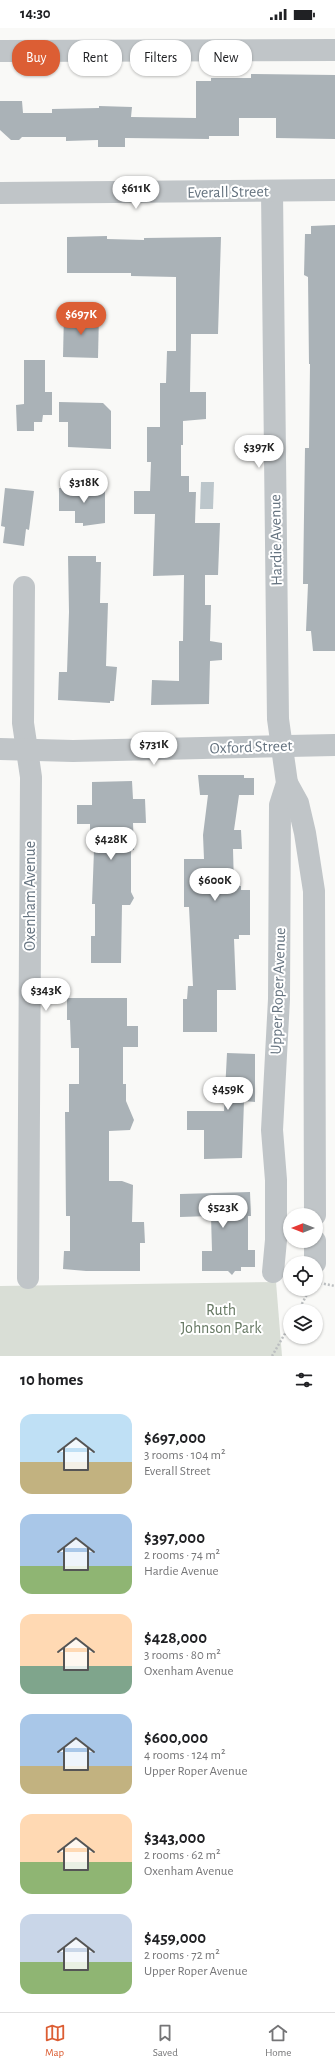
<!DOCTYPE html>
<meta charset="utf-8">
<style>
body{margin:0;font-family:"Alegreya Sans",sans-serif;background:#f6f6f6;color:#202124;height:100vh;display:flex;flex-direction:column;font-size:15px;white-space:nowrap}
*{box-sizing:border-box;margin:0}
p{font-size:13px;color:#757577}
.icon{flex:none;width:22px;height:22px;fill:none;stroke:currentColor;stroke-width:2;stroke-linecap:round;stroke-linejoin:round}
.map{position:relative;height:1328px;overflow:hidden}
.side{display:flex;flex-direction:column;background:#fff;flex:1}
.side>*{flex:none}
.banner{position:absolute;left:12px;top:12px;width:311px;height:36px;display:flex;gap:8px}
.needle{width:26px;rotate:270deg}
.buttons{position:absolute;left:283px;top:1180px;display:grid;gap:8px}
.buttons a{display:grid;place-items:center;width:40px;height:40px;border-radius:50%;background:#fff;box-shadow:0 1px 3px #0004;font-size:20px}
.price{position:absolute;translate:-50% -34px;padding:0 9px;border-radius:14px;background:#fff;color:#222;font-size:13px;line-height:26px;filter:drop-shadow(0 1px 2px #0008)}
.price::after{content:'';position:absolute;left:50%;top:24px;width:12px;height:9px;margin-left:-6px;background:inherit;clip-path:polygon(0 0,100% 0,50% 100%)}
.price.on{background:#dc5e34;color:#fff}
ul{padding:0;list-style:none}
li{display:flex;align-items:center;gap:12px;height:100px;padding:0 20px}
li span{display:grid;place-items:center;flex:none;width:112px;height:80px;border-radius:12px;color:#555}
li>.icon{margin-inline-start:auto}
span .icon{width:48px;height:48px;fill:#fffc;stroke-width:1}
li b{font-size:17px}
h2{display:flex;justify-content:space-between;align-items:center;height:48px;padding:0 20px;font-size:17px}
.chip{padding:0 14px;border-radius:16px;background:#fff;box-shadow:0 1px 3px #0004;font-size:14px;line-height:36px}
.chip.on{background:#dc5e34;color:#fff}
.status{display:flex;justify-content:space-between;align-items:center;height:28px;padding:0 20px;background:#fff;direction:ltr}
.status svg{height:11px;fill:currentColor}
.menu{display:flex;justify-content:space-around;align-items:center;height:56px;border-top:1px solid #e0e0e0;background:#fff;font-size:11px;color:#757577}
.menu a{display:grid;justify-items:center;gap:2px}
.menu .on{color:#dc5e34}
.map>svg:first-child{display:block}
.green{fill:#d9ded6}
.water{fill:#bcc6cb}
.building{fill:#aab2b7}
.lines{fill:none;stroke-linecap:round;stroke-linejoin:round}
.path{stroke:#bbbec0;stroke-width:2.5;stroke-dasharray:2 2;stroke-linecap:butt}
.minor{stroke:#c0c5c8;stroke-width:22}
.labels{text-anchor:middle;dominant-baseline:central;stroke-width:4;stroke-linejoin:round;paint-order:stroke}
.street-label{font-size:16px;fill:#667480;stroke:#fff}
.park-label{font-size:16px;fill:#677964;stroke:#fff}
</style>
<div class="status"><b>14:30</b><svg viewBox="0 0 49 12"><path d="M0 12V9h3v3zM5 12V6h3v6zM10 12V3h3v9zM15 12V0h3v12zM26 1h20v11H26zM47 4h2v5h-2z"/></svg></div>
<div class="map">
<svg width="335" height="1328" viewBox="0 0 335 1328">
<rect width="100%" height="100%" fill="#f9f9f7"/>
<!-- green -->
<path class="green" d="M276,1254L282,1328H0V1258Z"/>
<!-- water -->
<path class="water" d="M201,454H214L213,481H200Z"/>
<!-- building -->
<g class="building">
<path d="M251,46L335,47V111L276,110V90H239V108H209V111L125,110V119H98V112L66,113V109H22L19,112H11L0,102V73H22L23,85H52V81L99,80V78L132,79L131,89L196,90V53H211V50H251Z"/>
<path d="M335,197V623H313L311,603H306L308,556H303L305,420H309L310,336H309L308,249L304,247L305,206H311V198Z"/>
<path d="M107,208V211L144,212V210L221,209L218,306H191L190,364H206V391L183,393V417H181V448H189V464H196L195,495H220L218,547H205V577H211L210,613L222,615V632L210,633L209,676L151,677L152,652L179,653V613H183L184,547L153,548L155,486H134V463H150L151,434H147V399H160V355H166L167,323H176V249L131,248V245H67V209Z"/>
<path d="M64,285L99,286L98,330L63,329Z"/>
<path d="M24,332H45V364H52V387H43L42,394H34V403H17L16,377L24,376Z"/>
<path d="M59,374L103,375L111,383V421L68,419V394H59Z"/>
<path d="M5,460L34,463L29,502L26,501L24,518L3,515L5,499L1,498Z"/>
<path d="M59,460H105V495L83,498V495H75V483H59Z"/>
<path d="M68,528H96V534H101L100,575H108L106,638L117,639L114,673H110V675L58,672L59,644H67L69,584Z"/>
<path d="M198,747H244V750H254V767H239L234,802H241L242,821H233L234,858H241V862H250V907H239V911H234L236,962H217V1004H183V971H187L188,958H193L189,879H184V831H204L203,807L208,767H200Z"/>
<path d="M132,753L133,771H145L146,795H133L134,822H131V864L134,870L130,877H122L121,935H91V908H95V876H92L94,822H90V796H77V777H92V754Z"/>
<path d="M67,970H127V998H138V1019H123V1056H126V1073L134,1092L130,1102L109,1103V1153H122L133,1157L132,1194H144L145,1215H140V1243H86L63,1241L64,1223H70V1188H66L65,1084H69V1056H79V1020H71L70,992H67Z"/>
<path d="M227,1025L255,1026V1074L244,1073L242,1130L204,1131V1102H187V1083H224Z"/>
<path d="M250,1164L251,1188H248V1222H255V1239H241V1243H235L232,1247L228,1243H202V1223H212L211,1188L180,1189V1166Z"/>
</g>
<g class="lines">
<!-- path -->
<g class="path">
<path d="M320,1255L335,1258"/>
<path d="M298,1283L310,1261"/>
<path d="M272,1328L290,1297"/>
</g>
<!-- minor -->
<g class="minor">
<path d="M0,23L335,22"/>
<path d="M272,163L278,691L287,755L280,777L279,971L272,1102L276,1152V1212L273,1244"/>
<path d="M0,165L335,162"/>
<path d="M24,559L23,695L31,749L28,1250"/>
<path d="M0,721L73,723L335,717"/>
<path d="M287,755L298,775L305,805L314,863L315,1187"/>
<path d="M315,1213V1235"/>
</g>
</g>
<g class="labels">
<!-- street labels -->
<g class="street-label">
<text transform="translate(228 164) rotate(-1)">Everall Street</text>
<text transform="translate(276 512) rotate(-91)">Hardie Avenue</text>
<text transform="translate(251 719) rotate(-2)">Oxford Street</text>
<text transform="translate(30 868) rotate(-90)">Oxenham Avenue</text>
<text transform="translate(278 963) rotate(-88)">Upper Roper Avenue</text>
</g>
<!-- park labels -->
<g class="park-label">
<text x="221" y="1282">Ruth<tspan x="221" dy="18">Johnson Park</tspan></text>
</g>
</g>
</svg>
<div class="buttons">
<a><svg class="needle" viewBox="-14 -14 28 28"><path d="M0-13l5 13h-10z" fill="#e53935"/><path d="M0 13l5-13h-10z" fill="#757577"/></svg></a>
<a><svg class="icon" aria-label="locate" viewBox="0 0 24 24"><circle cx="12" cy="12" r="6"/><path d="M12 2v4M12 18v4M2 12h4M18 12h4"/></svg></a>
<a><svg class="icon" aria-label="layers" viewBox="0 0 24 24"><path d="M12 4l9 5-9 5-9-5zM3 14l9 5 9-5"/></svg></a>
</div>
<b class="price" style="left:136px;top:182px">$611K</b>
<b class="price on" style="left:81px;top:308px">$697K</b>
<b class="price" style="left:259px;top:441px">$397K</b>
<b class="price" style="left:84px;top:476px">$318K</b>
<b class="price" style="left:154px;top:738px">$731K</b>
<b class="price" style="left:111px;top:833px">$428K</b>
<b class="price" style="left:215px;top:874px">$600K</b>
<b class="price" style="left:46px;top:984px">$343K</b>
<b class="price" style="left:228px;top:1083px">$459K</b>
<b class="price" style="left:223px;top:1201px">$523K</b>
<div class="banner">
<a class="chip on">Buy</a>
<a class="chip">Rent</a>
<a class="chip">Filters</a>
<a class="chip">New</a>
</div>
</div>
<section class="side">
<h2>10 homes<svg class="icon" aria-label="filters" viewBox="0 0 24 24"><path d="M4 7h16M4 17h16"/><circle cx="9" cy="7" r="2"/><circle cx="15" cy="17" r="2"/></svg></h2>
<ul>
<li><span style="background:linear-gradient(#bfe0f5 60%,#c2b280 0)"><svg class="icon" aria-label="home" viewBox="0 0 24 24"><path d="M3 11l9-7 9 7M6 9v11h12V9"/></svg></span><div><b>$697,000</b><p>3 rooms · 104 m²</p><p>Everall Street</p></div></li>
<li><span style="background:linear-gradient(#a9c7e8 65%,#8fb573 0)"><svg class="icon" aria-label="home" viewBox="0 0 24 24"><path d="M3 11l9-7 9 7M6 9v11h12V9"/></svg></span><div><b>$397,000</b><p>2 rooms · 74 m²</p><p>Hardie Avenue</p></div></li>
<li><span style="background:linear-gradient(#ffd9b3 65%,#7fa58c 0)"><svg class="icon" aria-label="home" viewBox="0 0 24 24"><path d="M3 11l9-7 9 7M6 9v11h12V9"/></svg></span><div><b>$428,000</b><p>3 rooms · 80 m²</p><p>Oxenham Avenue</p></div></li>
<li><span style="background:linear-gradient(#a9c7e8 65%,#c2b280 0)"><svg class="icon" aria-label="home" viewBox="0 0 24 24"><path d="M3 11l9-7 9 7M6 9v11h12V9"/></svg></span><div><b>$600,000</b><p>4 rooms · 124 m²</p><p>Upper Roper Avenue</p></div></li>
<li><span style="background:linear-gradient(#ffd9b3 60%,#8fb573 0)"><svg class="icon" aria-label="home" viewBox="0 0 24 24"><path d="M3 11l9-7 9 7M6 9v11h12V9"/></svg></span><div><b>$343,000</b><p>2 rooms · 62 m²</p><p>Oxenham Avenue</p></div></li>
<li><span style="background:linear-gradient(#c9d6e8 60%,#8fb573 0)"><svg class="icon" aria-label="home" viewBox="0 0 24 24"><path d="M3 11l9-7 9 7M6 9v11h12V9"/></svg></span><div><b>$459,000</b><p>2 rooms · 72 m²</p><p>Upper Roper Avenue</p></div></li>
</ul>
</section>
<nav class="menu">
<a class="on"><svg class="icon" aria-label="map" viewBox="0 0 24 24"><path d="M3 6l6-2 6 2 6-2v14l-6 2-6-2-6 2zM9 4v14M15 6v14"/></svg>Map</a>
<a><svg class="icon" aria-label="saved" viewBox="0 0 24 24"><path d="M7 4h10v16l-5-4-5 4z"/></svg>Saved</a>
<a><svg class="icon" aria-label="home" viewBox="0 0 24 24"><path d="M3 11l9-7 9 7M6 9v11h12V9"/></svg>Home</a>
</nav>
